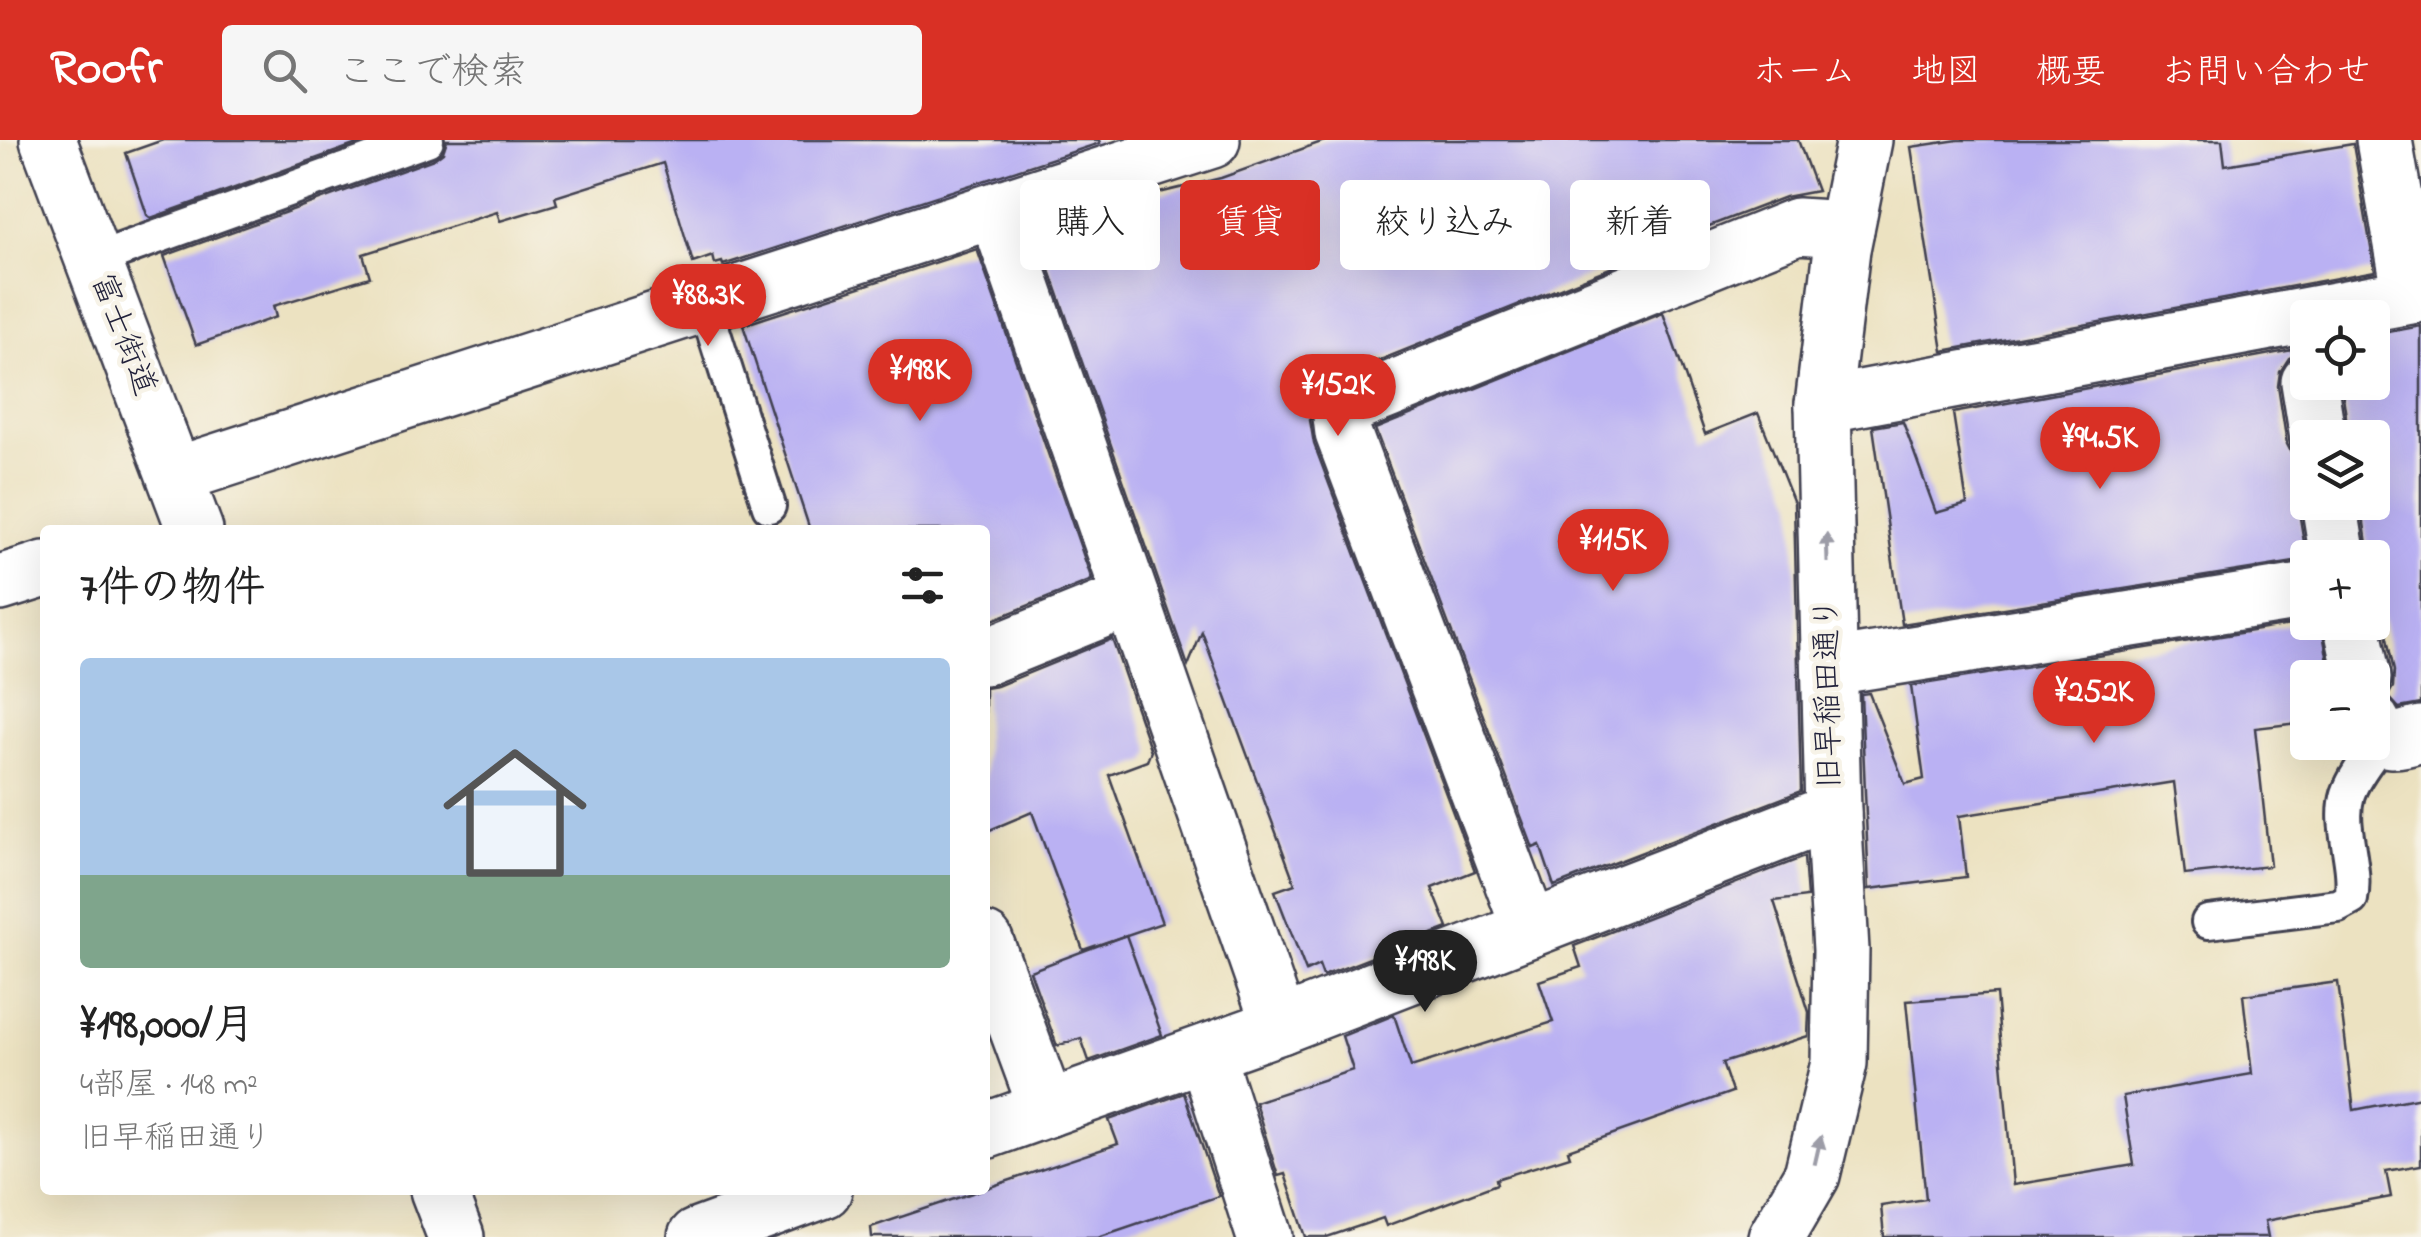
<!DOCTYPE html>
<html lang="ja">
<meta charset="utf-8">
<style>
body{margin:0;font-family:"Indie Flower","Klee One",sans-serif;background:#f6f6f6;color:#222;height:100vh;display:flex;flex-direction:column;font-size:38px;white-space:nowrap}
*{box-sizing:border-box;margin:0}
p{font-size:32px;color:#767676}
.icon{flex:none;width:55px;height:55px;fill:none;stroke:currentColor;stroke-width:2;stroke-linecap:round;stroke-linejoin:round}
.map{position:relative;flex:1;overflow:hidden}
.panel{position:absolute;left:40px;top:385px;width:950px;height:670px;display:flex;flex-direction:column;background:#fff;border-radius:10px;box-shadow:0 10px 40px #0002}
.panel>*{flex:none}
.guide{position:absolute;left:1020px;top:40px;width:950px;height:90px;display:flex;gap:20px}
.buttons{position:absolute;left:2290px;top:160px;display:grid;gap:20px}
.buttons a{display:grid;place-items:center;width:100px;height:100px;border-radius:10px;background:#fff;box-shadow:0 10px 40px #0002;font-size:50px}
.price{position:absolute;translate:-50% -85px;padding:0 22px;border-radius:35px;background:#d93025;color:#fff;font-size:32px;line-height:65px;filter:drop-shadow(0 2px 5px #0008)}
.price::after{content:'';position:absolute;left:50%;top:60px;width:30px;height:22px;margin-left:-15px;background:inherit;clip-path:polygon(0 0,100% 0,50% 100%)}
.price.on{background:#222;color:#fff}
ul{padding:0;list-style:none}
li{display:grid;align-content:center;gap:20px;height:530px;padding:0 40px}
li span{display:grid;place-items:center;height:310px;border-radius:10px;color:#555}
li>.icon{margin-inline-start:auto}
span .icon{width:180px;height:180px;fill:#fffc;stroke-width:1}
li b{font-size:42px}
h2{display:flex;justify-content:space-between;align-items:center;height:120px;padding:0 40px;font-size:42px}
.tag{padding:0 35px;border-radius:10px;background:#fff;box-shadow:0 10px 40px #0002;font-size:35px;line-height:90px}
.tag.on{background:#d93025;color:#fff}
header{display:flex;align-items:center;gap:60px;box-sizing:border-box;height:140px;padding:0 50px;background:#d93025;color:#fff}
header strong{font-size:48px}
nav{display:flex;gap:55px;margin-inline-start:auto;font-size:35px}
.search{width:700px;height:90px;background:#f6f6f6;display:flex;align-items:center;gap:25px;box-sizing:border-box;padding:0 35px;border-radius:10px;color:#767676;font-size:38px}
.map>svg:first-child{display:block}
.building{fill:#bab1f3}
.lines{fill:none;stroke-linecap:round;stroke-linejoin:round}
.service-casing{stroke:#403f4f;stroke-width:38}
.minor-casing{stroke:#403f4f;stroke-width:60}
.primary-casing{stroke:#403f4f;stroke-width:60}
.service{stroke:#fff;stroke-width:32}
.minor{stroke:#fff;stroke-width:55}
.primary{stroke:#fff;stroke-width:55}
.oneway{fill:#9c9ca7}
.labels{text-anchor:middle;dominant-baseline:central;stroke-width:9;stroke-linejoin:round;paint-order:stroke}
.street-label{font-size:32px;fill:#22223b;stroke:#f7f3e8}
</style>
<header>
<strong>Roofr</strong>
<div class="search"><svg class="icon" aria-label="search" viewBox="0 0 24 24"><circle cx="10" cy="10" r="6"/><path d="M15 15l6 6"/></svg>ここで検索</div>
<nav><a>ホーム</a><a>地図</a><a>概要</a><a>お問い合わせ</a></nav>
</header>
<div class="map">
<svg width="2421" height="1097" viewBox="0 0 2421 1097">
<rect width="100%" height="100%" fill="#f7f3e8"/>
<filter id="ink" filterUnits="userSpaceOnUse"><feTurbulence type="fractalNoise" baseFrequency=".01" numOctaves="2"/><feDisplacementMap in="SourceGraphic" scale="20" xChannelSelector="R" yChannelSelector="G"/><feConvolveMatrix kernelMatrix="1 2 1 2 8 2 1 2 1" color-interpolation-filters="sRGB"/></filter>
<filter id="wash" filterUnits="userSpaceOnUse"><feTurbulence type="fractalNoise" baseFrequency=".0048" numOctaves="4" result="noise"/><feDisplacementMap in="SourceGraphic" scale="40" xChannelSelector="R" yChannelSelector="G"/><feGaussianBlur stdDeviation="2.25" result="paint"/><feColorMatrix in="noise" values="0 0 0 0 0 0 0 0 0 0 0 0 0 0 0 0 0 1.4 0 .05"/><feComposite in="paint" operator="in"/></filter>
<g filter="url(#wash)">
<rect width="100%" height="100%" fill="#ece2c1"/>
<g id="blocks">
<!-- building -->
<g class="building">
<path d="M163,0H368L151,78L147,75L126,13Z"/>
<path d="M447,0H1099L1100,3L723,125L722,122L715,124L713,116L693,123L663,23L555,57L557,64L500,81L497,72L363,114L370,137L273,166L276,177L196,205L164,116L434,19L443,12Z"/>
<path d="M1327,0H1798L1817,51L1785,57L1654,107L1655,110L1340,236L1317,257L1312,267L1310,280L1314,304L1475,731L1432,748L1448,788L1323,836L1319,825L1306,831L1275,751L1295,744L1202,492L1188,526L1036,90L1122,62L1221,38Z"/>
<path d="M1958,0H2222L2225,25L2353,4L2375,131L1943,211L1911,7Z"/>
<path d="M977,109L1092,440L985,483V390H810L743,185Z"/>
<path d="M1663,173L1705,294L1758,273L1794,363L1801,651L1554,746L1540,705L1533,708L1375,289Z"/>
<path d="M2421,186V564L2399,568L2388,556L2393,547L2394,531L2382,475L2372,460V418H2369L2361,362H2372V298H2349L2341,242H2372V195Z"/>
<path d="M2308,207V211L2289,218L2280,232L2278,246L2287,304L2294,318L2308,327V340L2300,352L2298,366L2307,420L1902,484L1873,287L1903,282L1936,373L1967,364L1953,273Z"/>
<path d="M2309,482H2321L2331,538H2308V582L2255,588L2270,726L2185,735L2174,642L1959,676L1966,737L1869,749L1861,554L1869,553L1905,644L1924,639L1911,546Z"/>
<path d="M1112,499L1151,611L1147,621L1109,635L1162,783L1083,810L1032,672L985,692V548L997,546Z"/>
<path d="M1804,717L1807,757L1774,761L1809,872L1808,896L1722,923L1732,952L1568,1010L1570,1016L1496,1039L1497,1044L1386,1086L1383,1078L1327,1097H1306L1285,1034L1278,1036L1255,962L1353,930L1342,896L1394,875L1411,927L1553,882L1539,841L1581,827L1574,806Z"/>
<path d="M1126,795L1162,895L1089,921L1081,898L1057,906L1030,831Z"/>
<path d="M2338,842L2354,970L2421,957V1025L2386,1031L2391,1057L2265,1081L2268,1097H1884L1881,1066L1926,1059L1906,861L1996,854L2013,1045L2134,1025L2123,956L2252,934L2243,855Z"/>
<path d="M1184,953L1219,1056L1098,1097H872L871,1087L1118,1004L1109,980Z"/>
</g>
</g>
</g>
<g filter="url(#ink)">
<use href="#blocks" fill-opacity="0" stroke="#403f4f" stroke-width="2.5"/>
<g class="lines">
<!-- service casing -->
<g class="service-casing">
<g id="service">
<path d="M93,120L427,0"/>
<path d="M705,165L769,366"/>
<path d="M2208,782L2338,766L2351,759C2358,724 2338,687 2348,654C2355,634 2371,616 2383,599"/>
</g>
</g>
<!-- minor casing -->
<g class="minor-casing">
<g id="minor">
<path d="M2384,0L2411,156"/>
<path d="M997,72L1280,886"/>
<path d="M2309,242L2318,298"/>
<path d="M1823,265L2421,154"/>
<path d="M176,335L1212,0"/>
<path d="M2329,362L2338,418"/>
<path d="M0,443L45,429"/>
<path d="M2351,482L2363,538"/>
<path d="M985,517L1131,458"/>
<path d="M1831,527L2308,451"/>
<path d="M2372,582C2378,608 2401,600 2421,594"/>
<path d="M1530,789L1343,293L1341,277L1352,265L1797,86L1846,89"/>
<path d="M985,801L1047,969"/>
<path d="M1206,913L1265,1097"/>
<path d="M985,991L1280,886L1833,672"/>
<path d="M696,1097L824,1050"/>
</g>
</g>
<!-- primary casing -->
<g class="primary-casing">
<g id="primary">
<path d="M48,0L195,390"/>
<path d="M438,1050L456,1097"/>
<path d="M1776,1097L1812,1035L1839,923L1841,810L1833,672L1823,265L1842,109L1864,0"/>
</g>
</g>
<!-- service -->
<use href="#service" class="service"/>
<!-- minor -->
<use href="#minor" class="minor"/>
<!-- primary -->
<use href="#primary" class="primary"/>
</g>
<!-- one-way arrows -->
<defs><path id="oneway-solid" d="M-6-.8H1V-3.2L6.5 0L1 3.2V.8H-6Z" transform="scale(2.5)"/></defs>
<g class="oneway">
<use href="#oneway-solid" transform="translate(1827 408) rotate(-92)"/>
<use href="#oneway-solid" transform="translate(1818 1010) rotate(-77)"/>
</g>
</g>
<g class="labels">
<!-- street labels -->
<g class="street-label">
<text transform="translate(122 195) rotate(69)">富士街道</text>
<text transform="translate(1830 553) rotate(-91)">旧早稲田通り</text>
</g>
</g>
</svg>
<div class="buttons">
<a><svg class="icon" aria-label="locate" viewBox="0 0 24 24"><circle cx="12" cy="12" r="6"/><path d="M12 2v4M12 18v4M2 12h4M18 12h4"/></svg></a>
<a><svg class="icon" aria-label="layers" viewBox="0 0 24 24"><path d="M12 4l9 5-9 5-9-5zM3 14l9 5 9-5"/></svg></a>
<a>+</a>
<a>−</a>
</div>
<b class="price" style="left:708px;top:209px">¥88.3K</b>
<b class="price" style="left:920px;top:284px">¥198K</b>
<b class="price" style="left:1338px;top:299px">¥152K</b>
<b class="price" style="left:2100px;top:352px">¥94.5K</b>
<b class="price" style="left:1613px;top:454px">¥115K</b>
<b class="price" style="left:2094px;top:606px">¥252K</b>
<b class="price on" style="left:1425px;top:875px">¥198K</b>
<div class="guide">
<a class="tag">購入</a>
<a class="tag on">賃貸</a>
<a class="tag">絞り込み</a>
<a class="tag">新着</a>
</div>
<section class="panel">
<h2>7件の物件<svg class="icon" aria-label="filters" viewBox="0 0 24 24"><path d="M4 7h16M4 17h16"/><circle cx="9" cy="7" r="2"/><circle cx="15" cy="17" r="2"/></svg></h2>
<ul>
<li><span style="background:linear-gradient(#a9c7e8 70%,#7fa58c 0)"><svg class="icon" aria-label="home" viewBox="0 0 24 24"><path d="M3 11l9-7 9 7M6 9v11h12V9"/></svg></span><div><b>¥198,000/月</b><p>4部屋 · 148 m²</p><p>旧早稲田通り</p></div></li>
</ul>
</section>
</div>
